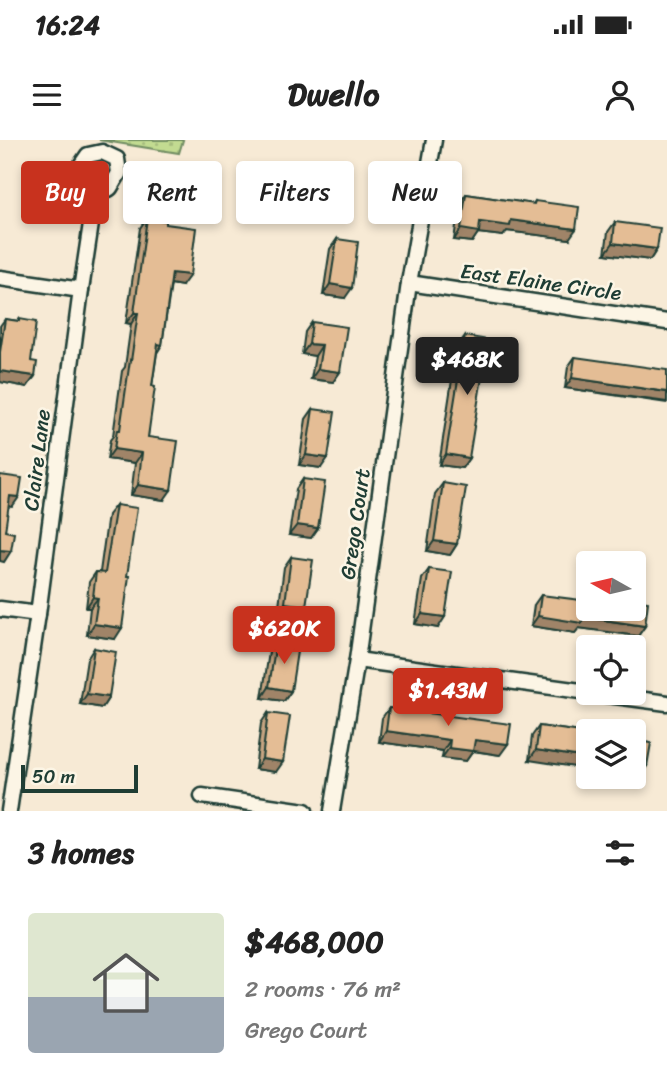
<!DOCTYPE html>
<meta charset="utf-8">
<style>
body{margin:0;font-family:Sriracha,sans-serif;background:#f2f2f2;color:#222;height:100vh;display:flex;flex-direction:column;font-size:26px;white-space:nowrap}
*{box-sizing:border-box;margin:0}
p{font-size:23px;color:#767676}
.icon{flex:none;width:38px;height:38px;fill:none;stroke:currentColor;stroke-width:2;stroke-linecap:round;stroke-linejoin:round}
.map{position:relative;height:671px;overflow:hidden}
.details{display:flex;flex-direction:column;background:#fff;flex:1}
.details>*{flex:none}
.guide{position:absolute;left:21px;top:21px;width:626px;height:63px;display:flex;gap:14px}
.needle{width:46px;rotate:278deg}
.tools{position:absolute;left:576px;top:411px;display:grid;gap:14px}
.tools a{display:grid;place-items:center;width:70px;height:70px;border-radius:7px;background:#fff;box-shadow:0 4px 10px #0003;font-size:35px}
.scale{position:absolute;left:21px;bottom:18px;width:117px;box-sizing:border-box;padding-left:7px;border:4px solid #1f3d34;border-top:0;font-size:19px;line-height:24px;white-space:nowrap;color:#1f3d34;-webkit-text-stroke:5px #fcf5e5;paint-order:stroke}
.price{position:absolute;translate:-50% -60px;padding:0 16px;border-radius:7px;background:#c8321e;color:#fff;font-size:23px;line-height:46px;filter:drop-shadow(0 2px 4px #0008)}
.price::after{content:'';position:absolute;left:50%;top:42px;width:21px;height:16px;margin-left:-10px;background:inherit;clip-path:polygon(0 0,100% 0,50% 100%)}
.price.active{background:#222;color:#fff}
ul{padding:0;list-style:none}
li{display:flex;align-items:center;gap:21px;height:175px;padding:0 28px}
li+li{border-top:2px solid #e0e0e0}
li span{display:grid;place-items:center;flex:none;width:196px;height:140px;border-radius:7px;color:#555}
li>.icon{margin-inline-start:auto}
span .icon{width:84px;height:84px;fill:#fffc;stroke-width:1}
li b{font-size:30px}
h2{display:flex;justify-content:space-between;align-items:center;height:84px;padding:0 28px;font-size:30px}
.tag{padding:0 24px;border-radius:7px;background:#fff;box-shadow:0 4px 10px #0003;font-size:24px;line-height:63px}
.tag.active{background:#c8321e;color:#fff}
.status{display:flex;justify-content:space-between;align-items:center;height:49px;padding:0 35px;background:#fff;direction:ltr}
.status svg{height:19px;fill:currentColor}
header{display:flex;justify-content:space-between;align-items:center;height:91px;padding:0 28px;background:#fff;font-size:32px;font-weight:800}
.map>svg:first-child{display:block}
.grass{fill:url(#grass-dots);stroke:#708c62;stroke-width:2}
.lines{fill:none;stroke-linecap:round;stroke-linejoin:round}
.street-casing{stroke:#1f3d34;stroke-width:19}
.street{stroke:#fcf5e5;stroke-width:14}
.wall{fill:#c4a380;stroke:#1f3d34;stroke-width:2}
.shaded-wall{fill:#a08468;stroke:#1f3d34;stroke-width:2}
.building{fill:#e4bd95;stroke:#1f3d34;stroke-width:2}
.labels{text-anchor:middle;dominant-baseline:central;stroke-width:5;stroke-linejoin:round;paint-order:stroke}
.street-label{font-size:21px;fill:#1f3d34;stroke:#fcf5e5}
</style>
<div class="status"><b>16:24</b><svg viewBox="0 0 49 12"><path d="M0 12V9h3v3zM5 12V6h3v6zM10 12V3h3v9zM15 12V0h3v12zM26 1h20v11H26zM47 4h2v5h-2z"/></svg></div>
<header><svg class="icon" aria-label="menu" viewBox="0 0 24 24"><path d="M4 6h16M4 12h16M4 18h16"/></svg>Dwello<svg class="icon" aria-label="person" viewBox="0 0 24 24"><circle cx="12" cy="8" r="4"/><path d="M4 21q1-7 8-7t8 7"/></svg></header>
<div class="map">
<svg width="667" height="671" viewBox="0 0 667 671">
<defs>
<pattern id="grass-dots" width="8" height="8" patternUnits="userSpaceOnUse" patternTransform="scale(1.75)"><rect width="8" height="8" fill="#c2db91"/><path d="M2 2h.1M6 6h.1" fill="none" stroke="#a6bd7e" stroke-width="1.8" stroke-linecap="round"/></pattern>
</defs>
<rect width="100%" height="100%" fill="#f7ead5"/>
<filter id="ink" filterUnits="userSpaceOnUse"><feTurbulence type="fractalNoise" baseFrequency=".0143" numOctaves="2"/><feDisplacementMap in="SourceGraphic" scale="14" xChannelSelector="R" yChannelSelector="G"/><feConvolveMatrix kernelMatrix="1 2 1 2 8 2 1 2 1" color-interpolation-filters="sRGB"/></filter>
<g filter="url(#ink)">
<!-- grass -->
<path class="grass" d="M99,0H183L179,13Z"/>
<g class="lines">
<!-- street casing -->
<g class="street-casing">
<g id="street">
<path d="M102,12L117,19L119,33L110,48L95,57L85,46L79,28L88,15Z"/>
<path d="M0,138L81,150"/>
<path d="M409,143L667,182"/>
<path d="M0,469L38,474"/>
<path d="M357,520L588,552"/>
<path d="M593,553L667,563"/>
<path d="M202,656L305,671"/>
<path d="M9,671L38,474L81,150L95,57"/>
<path d="M332,671L357,520L409,143L434,0"/>
</g>
</g>
<!-- street -->
<use href="#street" class="street"/>
</g>
<!-- wall -->
<g class="wall">
<path d="M466,54L533,64L535,61L569,99L507,91L503,96L478,93L472,102L454,100L459,64Z"/>
<path d="M147,78L166,84L182,146L171,144L162,205L157,213L152,246L148,297L164,360L131,355L135,323L107,319L110,300L113,296L122,231L125,227L131,184L126,183L140,88Z"/>
<path d="M615,82L657,109L650,120L605,114L608,92Z"/>
<path d="M337,99L345,158L323,155L330,109Z"/>
<path d="M5,179L18,181L19,179L35,236L27,247L0,242V186Z"/>
<path d="M312,182L340,232L333,242L311,239L315,216L302,214L305,192Z"/>
<path d="M465,196L469,318L462,328L439,325L457,207Z"/>
<path d="M575,217L667,263L565,248L568,227Z"/>
<path d="M313,269L321,328L299,325L306,279Z"/>
<path d="M303,339L318,388L311,398L289,395L296,349Z"/>
<path d="M443,343L457,404L450,415L427,411L435,354Z"/>
<path d="M116,365L115,499L87,495L90,468H86L89,442L96,432H100L108,375Z"/>
<path d="M291,417L299,476L278,473L284,427Z"/>
<path d="M429,429L438,488L415,484L422,439Z"/>
<path d="M541,455L645,486L638,496L579,488L575,493L531,486L534,465Z"/>
<path d="M276,502L291,551L284,561L262,558L269,512Z"/>
<path d="M94,508L109,557L102,568L80,564L87,519Z"/>
<path d="M389,568L500,615L473,611L466,621L442,618L443,611L379,602L382,578Z"/>
<path d="M268,573L276,632L255,629L261,583Z"/>
<path d="M539,586L588,593L529,620L532,596Z"/>
</g>
<!-- shaded-wall -->
<g class="shaded-wall">
<path d="M511,80L576,89L569,99L507,91L503,96L478,93L472,102L454,100L461,89L480,82Z"/>
<path d="M613,103L657,109L650,120L605,114Z"/>
<path d="M172,133L190,135L182,146L165,143Z"/>
<path d="M330,144L352,148L345,158L323,155Z"/>
<path d="M134,173H138L131,184L126,183Z"/>
<path d="M309,204L322,205L315,216L302,214Z"/>
<path d="M318,229L340,232L333,242L311,239Z"/>
<path d="M0,231L35,236L27,247L0,242Z"/>
<path d="M572,238L667,252V262L565,248Z"/>
<path d="M114,309L142,313L135,323L107,319Z"/>
<path d="M446,314L469,318L462,328L439,325Z"/>
<path d="M306,315L328,318L321,328L299,325Z"/>
<path d="M138,345L171,350L164,360L131,355Z"/>
<path d="M10,356L19,357L12,367L3,366Z"/>
<path d="M297,385L318,388L311,398L289,395Z"/>
<path d="M434,401L457,404L450,415L427,411Z"/>
<path d="M0,410L11,411L4,422L0,421Z"/>
<path d="M93,457L98,458L90,468H86Z"/>
<path d="M285,463L306,466L299,476L278,473Z"/>
<path d="M422,474L445,477L438,488L415,484Z"/>
<path d="M538,476L583,477L645,486L638,496L579,488L575,493L531,486Z"/>
<path d="M94,484L122,488L115,499L87,495Z"/>
<path d="M269,547L291,551L284,561L262,558Z"/>
<path d="M87,554L109,557L102,568L80,564Z"/>
<path d="M386,591L450,600L443,611L379,602Z"/>
<path d="M475,600L508,604L500,615L468,610Z"/>
<path d="M449,608L473,611L466,621L442,618Z"/>
<path d="M536,610L588,618V629L529,620Z"/>
<path d="M262,619L283,622L276,632L255,629Z"/>
<path d="M634,624L647,626L640,637L634,636Z"/>
</g>
<!-- building -->
<g class="building">
<path d="M466,54L534,64L535,61L579,67L576,89L511,80L510,86L480,82L479,92L461,89Z"/>
<path d="M147,78L166,81V84L196,88L190,135L172,133L162,205L158,204L152,246L155,247L148,297L178,301L171,350L138,345L142,313L114,309L117,290H120L130,220L131,221L138,173H134Z"/>
<path d="M615,82L660,88L657,109L613,103Z"/>
<path d="M337,99L358,102L352,148L330,144Z"/>
<path d="M5,179L19,181V179L36,182L31,221L37,222L35,236L0,231V212Z"/>
<path d="M312,182L347,187L340,232L318,229L322,205L309,204Z"/>
<path d="M465,196L488,200L469,318L446,314Z"/>
<path d="M575,217L667,230V252L572,238Z"/>
<path d="M313,269L335,272L328,318L306,315Z"/>
<path d="M0,335L22,338L19,357L10,356L5,391L14,393L11,411L0,410Z"/>
<path d="M303,339L325,342L318,388L297,385Z"/>
<path d="M443,343L466,347L457,404L434,401Z"/>
<path d="M116,365L137,368L127,436H129L122,488L94,484L98,458L93,457L96,432L105,433Z"/>
<path d="M291,417L313,420L306,466L285,463Z"/>
<path d="M429,429L452,432L445,477L422,474Z"/>
<path d="M541,455L588,461V469H634V460L648,462L645,486L583,477L582,483L538,476Z"/>
<path d="M276,502L298,505L291,551L269,547Z"/>
<path d="M94,508L116,512L109,557L87,554Z"/>
<path d="M389,568L511,584L508,604L475,600L473,611L449,608L450,600L386,591Z"/>
<path d="M268,573L290,576L283,622L262,619Z"/>
<path d="M539,586L588,593V618L536,610Z"/>
<path d="M634,600L651,603L647,626L634,624Z"/>
</g>
</g>
<g class="labels">
<!-- street labels -->
<g class="street-label">
<text transform="translate(541 142) rotate(8)">East Elaine Circle</text>
<text transform="translate(37 320) rotate(-83)">Claire Lane</text>
<text transform="translate(355 384) rotate(-82)">Grego Court</text>
</g>
</g>
</svg>
<div class="tools">
<a><svg class="needle" viewBox="-14 -14 28 28"><path d="M0-13l5 13h-10z" fill="#e53935"/><path d="M0 13l5-13h-10z" fill="#767676"/></svg></a>
<a><svg class="icon" aria-label="locate" viewBox="0 0 24 24"><circle cx="12" cy="12" r="6"/><path d="M12 2v4M12 18v4M2 12h4M18 12h4"/></svg></a>
<a><svg class="icon" aria-label="layers" viewBox="0 0 24 24"><path d="M12 4l9 5-9 5-9-5zM3 14l9 5 9-5"/></svg></a>
</div>
<div class="scale">50 m</div>
<b class="price active" style="left:467px;top:257px">$468K</b>
<b class="price" style="left:284px;top:526px">$620K</b>
<b class="price" style="left:448px;top:588px">$1.43M</b>
<div class="guide">
<a class="tag active">Buy</a>
<a class="tag">Rent</a>
<a class="tag">Filters</a>
<a class="tag">New</a>
</div>
</div>
<section class="details">
<h2>3 homes<svg class="icon" aria-label="filters" viewBox="0 0 24 24"><path d="M4 7h16M4 17h16"/><circle cx="9" cy="7" r="2"/><circle cx="15" cy="17" r="2"/></svg></h2>
<ul>
<li><span style="background:linear-gradient(#dfe7d0 60%,#9aa5b1 0)"><svg class="icon" aria-label="home" viewBox="0 0 24 24"><path d="M3 11l9-7 9 7M6 9v11h12V9"/></svg></span><div><b>$468,000</b><p>2 rooms · 76 m²</p><p>Grego Court</p></div></li>
</ul>
</section>
